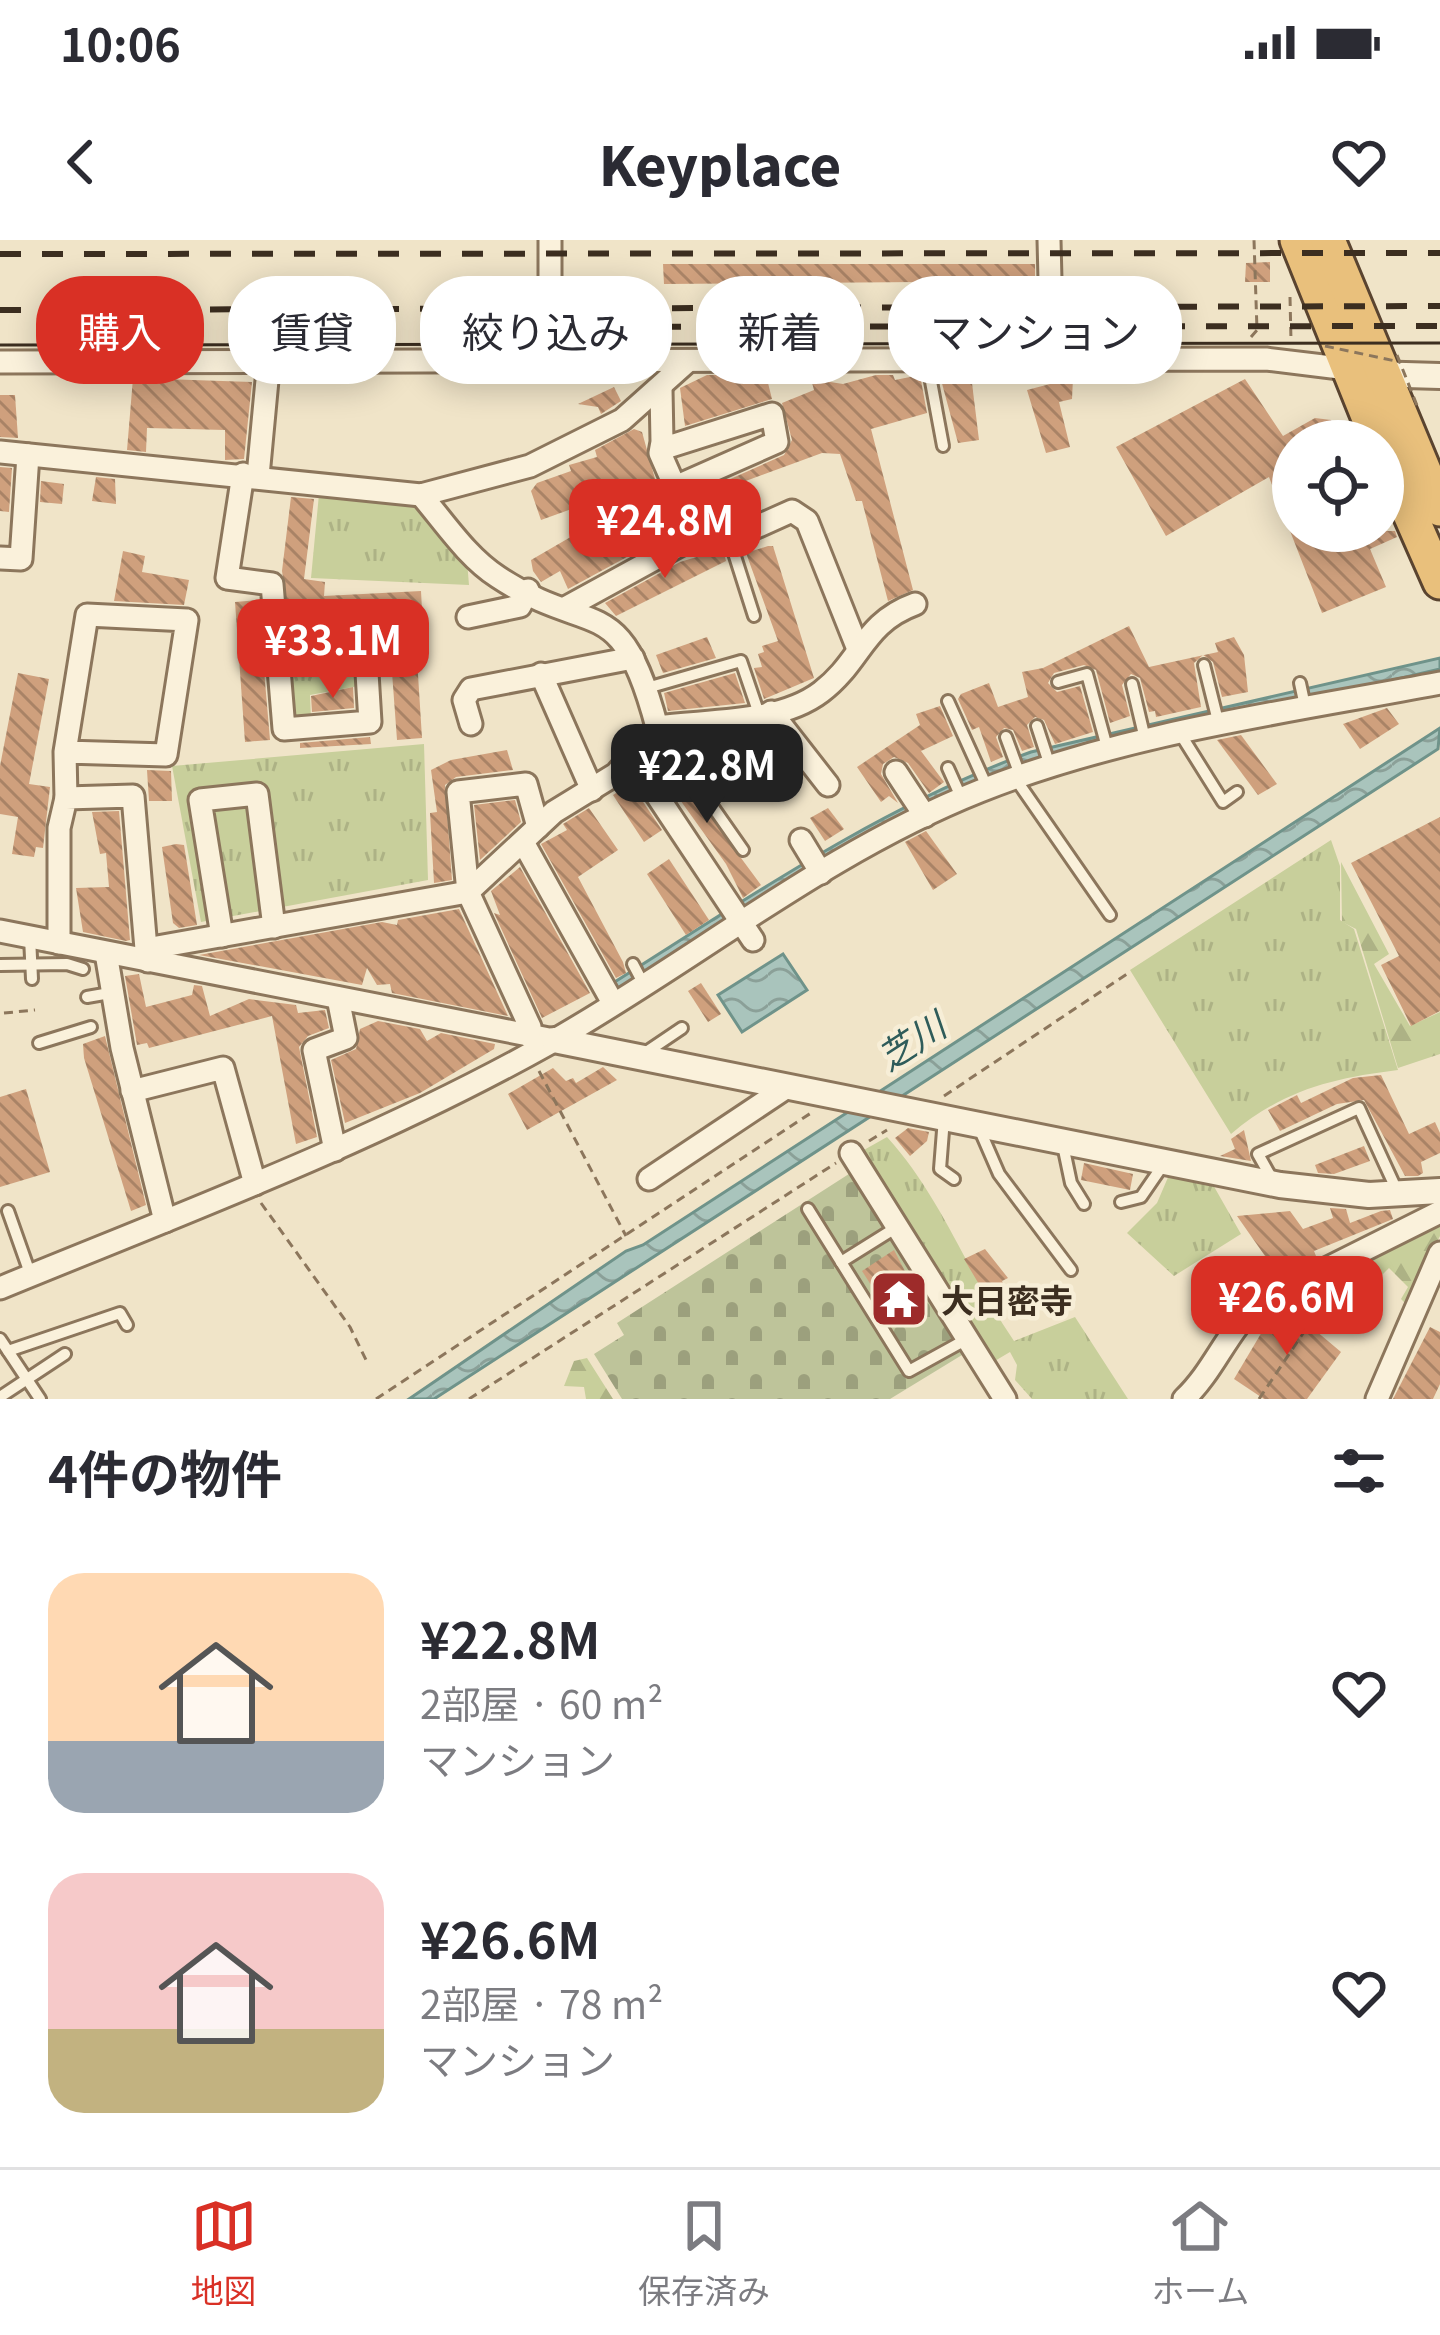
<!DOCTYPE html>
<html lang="ja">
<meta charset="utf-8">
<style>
body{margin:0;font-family:Georgia,"Noto Sans JP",serif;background:#f7f7f7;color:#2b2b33;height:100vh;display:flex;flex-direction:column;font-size:45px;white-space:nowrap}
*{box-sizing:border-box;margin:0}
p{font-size:39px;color:#7c7c81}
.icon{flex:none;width:66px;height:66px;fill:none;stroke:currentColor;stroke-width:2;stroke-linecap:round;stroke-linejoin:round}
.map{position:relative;height:1159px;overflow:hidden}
.panel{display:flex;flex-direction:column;background:#fff;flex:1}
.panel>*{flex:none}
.hud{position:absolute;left:36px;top:36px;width:1368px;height:108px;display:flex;gap:24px}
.controls{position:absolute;left:1272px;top:180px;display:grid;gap:24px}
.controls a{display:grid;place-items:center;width:132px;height:132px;border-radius:50%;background:#fff;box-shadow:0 6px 30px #0003;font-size:60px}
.price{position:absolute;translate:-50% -102px;padding:0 27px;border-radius:24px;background:#d93025;color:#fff;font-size:39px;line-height:78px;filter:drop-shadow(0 3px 6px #0008)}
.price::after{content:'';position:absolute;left:50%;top:72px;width:36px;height:27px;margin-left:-18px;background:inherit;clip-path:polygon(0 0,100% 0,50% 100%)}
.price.current{background:#222;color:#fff}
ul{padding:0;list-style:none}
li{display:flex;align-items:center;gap:36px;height:300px;padding:0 48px}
li span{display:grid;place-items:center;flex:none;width:336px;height:240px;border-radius:36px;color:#555}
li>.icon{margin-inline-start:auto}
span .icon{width:144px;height:144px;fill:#fffc;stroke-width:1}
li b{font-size:51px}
h2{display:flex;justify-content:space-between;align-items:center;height:144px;padding:0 48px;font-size:51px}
.chip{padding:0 42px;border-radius:48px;background:#fff;box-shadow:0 6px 30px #0003;font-size:42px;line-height:108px}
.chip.current{background:#d93025;color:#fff}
.status{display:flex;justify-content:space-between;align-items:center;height:84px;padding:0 60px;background:#fff;direction:ltr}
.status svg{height:33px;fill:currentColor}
header{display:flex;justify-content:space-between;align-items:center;height:156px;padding:0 48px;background:#fff;font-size:54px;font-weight:800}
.dock{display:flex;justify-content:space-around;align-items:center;height:168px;border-top:3px solid #e1e1e2;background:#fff;font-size:33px;color:#7c7c81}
.dock a{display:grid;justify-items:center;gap:6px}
.dock .current{color:#d93025}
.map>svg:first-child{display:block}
.grass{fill:url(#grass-tufts)}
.forest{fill:url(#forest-firs)}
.cemetery{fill:url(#cemetery-stones)}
.water{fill:url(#water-waves);stroke:#6f938a;stroke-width:3}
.building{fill:url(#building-back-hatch)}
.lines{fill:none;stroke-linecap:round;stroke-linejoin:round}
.service-casing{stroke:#8c765c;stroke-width:16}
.minor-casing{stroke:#8c765c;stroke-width:27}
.tertiary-casing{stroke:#8c765c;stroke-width:30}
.trunk-casing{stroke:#5a4430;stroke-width:39}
.path{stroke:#8c765c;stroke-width:3;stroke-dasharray:9 6;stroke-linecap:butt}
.service{stroke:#faf1db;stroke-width:10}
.minor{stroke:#faf1db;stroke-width:21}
.tertiary{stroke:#faf1db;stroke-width:24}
.trunk{stroke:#e9c07c;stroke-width:33}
.tram{stroke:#3c2e20;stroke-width:3}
.rail{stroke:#3c2e20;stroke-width:6;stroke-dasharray:21 21;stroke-linecap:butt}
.path-bridge{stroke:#8c765c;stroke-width:3;stroke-dasharray:9 6;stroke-linecap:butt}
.labels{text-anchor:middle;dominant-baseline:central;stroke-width:9;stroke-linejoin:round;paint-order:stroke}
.poi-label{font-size:33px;font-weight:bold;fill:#3c2e20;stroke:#f7eed7;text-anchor:start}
.water-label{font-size:36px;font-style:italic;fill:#2f5c5a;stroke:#f7eed7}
</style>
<div class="status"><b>10:06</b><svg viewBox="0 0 49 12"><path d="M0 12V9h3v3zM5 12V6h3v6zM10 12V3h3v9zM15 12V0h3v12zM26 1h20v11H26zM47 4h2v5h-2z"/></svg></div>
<header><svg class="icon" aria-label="back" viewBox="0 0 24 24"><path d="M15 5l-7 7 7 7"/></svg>Keyplace<svg class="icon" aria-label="heart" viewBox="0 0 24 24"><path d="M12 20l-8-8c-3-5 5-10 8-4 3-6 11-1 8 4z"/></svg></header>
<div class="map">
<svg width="1440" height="1159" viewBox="0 0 1440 1159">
<defs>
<pattern id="grass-tufts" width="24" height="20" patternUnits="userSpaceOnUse" patternTransform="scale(3)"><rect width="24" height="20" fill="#c8cf9b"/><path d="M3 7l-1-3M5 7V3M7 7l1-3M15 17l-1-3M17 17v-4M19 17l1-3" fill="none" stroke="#adb285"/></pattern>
<pattern id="forest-firs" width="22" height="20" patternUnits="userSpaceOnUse" patternTransform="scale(3)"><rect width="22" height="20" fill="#c8cf9b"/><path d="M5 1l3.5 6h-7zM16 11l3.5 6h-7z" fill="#adb285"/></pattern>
<pattern id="cemetery-stones" width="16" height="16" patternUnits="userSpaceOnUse" patternTransform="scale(3)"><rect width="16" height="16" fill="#bec49a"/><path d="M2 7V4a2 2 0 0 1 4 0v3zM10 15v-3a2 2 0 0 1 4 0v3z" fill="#9ca07d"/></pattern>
<pattern id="water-waves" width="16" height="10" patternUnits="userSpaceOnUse" patternTransform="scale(3)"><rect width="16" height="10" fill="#a9c4bc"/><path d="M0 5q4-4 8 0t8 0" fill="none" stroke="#8ba098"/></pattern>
<pattern id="building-back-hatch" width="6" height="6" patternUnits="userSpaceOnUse" patternTransform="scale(3)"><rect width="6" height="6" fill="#cfa07d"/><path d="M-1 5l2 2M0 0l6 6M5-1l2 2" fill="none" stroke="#a98366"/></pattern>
</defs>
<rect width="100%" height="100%" fill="#f0e4c8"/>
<!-- grass -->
<g class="grass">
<path d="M319,254L416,263L467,321L469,345L311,338Z"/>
<path d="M355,406L364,445L310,455L311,480L294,482L285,416Z"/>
<path d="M424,504L428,640L201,682L172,526Z"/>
<path d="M1331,600L1340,626V680L1354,689L1398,830C1333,838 1283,850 1231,894L1130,730Z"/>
<path d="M887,897C941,956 968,1034 1014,1101L1075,1077L1128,1159H1032L1015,1140L1017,1125L1010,1112L988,1125L855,915Z"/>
<path d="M1169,935L1212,943L1241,994L1174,1036L1127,993L1157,963Z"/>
</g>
<!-- forest -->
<g class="forest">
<path d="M1341,622L1389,714L1374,724L1410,786L1440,772V814L1398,828L1356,689L1342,682Z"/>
<path d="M1440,976V996L1406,1064L1401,1059L1408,1047L1389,1028L1379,1038L1373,1034L1356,1053L1340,1028Z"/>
<path d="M587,1118L613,1159H586L584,1147L564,1146L574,1121Z"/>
</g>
<!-- cemetery -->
<path class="cemetery" d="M852,932L962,1115L890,1159H622L594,1114L624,1095L617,1083Z"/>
<!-- water -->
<g class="water">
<path d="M1440,418V429L1020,527L618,752L613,743C748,658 880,567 1031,512Z"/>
<path d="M1440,488L1438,509L434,1159H409L626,1011L643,1005Z"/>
<path d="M783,714L807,750L742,792L718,755Z"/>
</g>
<!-- building -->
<g class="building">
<path d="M1270,22V42H1245L1246,23Z"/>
<path d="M663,24H1035V41L664,44Z"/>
<path d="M707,135H766L772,159L685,186L680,148Z"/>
<path d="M876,135H893L895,140L920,135L927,173L871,189L913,350L888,361L862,261H856L840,214L822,213L732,246L740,273L706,274L568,349L560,331L541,342L533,331L531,320L593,284L608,309L671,276L664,257L681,261L784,215L792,200L782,163L814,150L811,139L843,144Z"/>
<path d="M971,135L979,200L958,203L940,136Z"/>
<path d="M133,138L252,142L244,219L225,220V190L147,188L146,212L127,210Z"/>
<path d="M1073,138L1072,159L1059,162L1070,207L1046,213L1027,150Z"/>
<path d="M1245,139L1283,196L1315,178L1331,180L1344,201H1293V291H1395L1397,297L1370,309L1386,347L1322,373L1269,237L1166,296L1116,207Z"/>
<path d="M614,147L621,161L601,174L598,167L578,164Z"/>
<path d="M0,155H15L18,198L0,197Z"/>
<path d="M634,189L642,192L655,239L541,280L531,251L537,243L571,231L569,225L597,217L595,210Z"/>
<path d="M0,227L12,228L9,272L0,271Z"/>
<path d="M96,237L115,239L116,264L92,261Z"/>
<path d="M41,241L64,244L62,264L40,262Z"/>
<path d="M291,257L314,259L304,339L325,342L324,356L421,351L423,388L415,387L422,498L397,500L388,378L290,385L282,331Z"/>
<path d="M768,306H773L814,438L764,459L754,428L762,427L758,414L764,412L762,406L778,401L746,313Z"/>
<path d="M723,309L726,321L616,376L605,363L680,322Z"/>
<path d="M123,311L145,316L142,332L189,340L184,365L114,361Z"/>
<path d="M258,360L270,500L245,502L235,362Z"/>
<path d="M1129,386L1149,427L1218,412L1215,403L1234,397L1244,415L1248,452L1222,457L1213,422L1203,415L1194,423L1201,467L1156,477L1155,471L1149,472L1140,438L1131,434L1122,445L1130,476L1110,483L1096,430L1084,425L1054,433L1048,443L1057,452L1080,446L1093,492L1055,504L1044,480L1035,477L1027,485L1034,507L1022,511L1013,490L1004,488L996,497L1003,517L991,522L979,487L972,490L958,459L961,454L989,443L998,467L1028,457L1022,432L1043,428Z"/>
<path d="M707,397L716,418L663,433L656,415Z"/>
<path d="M18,433L49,439L29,544L50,547L43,608L36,607L34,617L12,614L18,577L0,574V526Z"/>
<path d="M735,433L745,463L668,471L664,453Z"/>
<path d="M353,447L354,468L312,472L311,456Z"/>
<path d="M940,466L953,496L921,511L944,542L929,553L908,523L894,517L883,524L881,534L898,563L889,556L881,562L857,527L920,485L916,474Z"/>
<path d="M1387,468L1399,484L1360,509L1343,484Z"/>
<path d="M1241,495L1277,544L1258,555L1217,500Z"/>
<path d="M370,497L371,504L300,508V503Z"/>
<path d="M659,507L761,645L743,658L726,624L650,518Z"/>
<path d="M507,510L513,530L456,537L445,545L452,640L434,643L430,573L437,572L431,530L451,520Z"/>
<path d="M147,530L171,531L172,561H149Z"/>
<path d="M631,544L662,590L644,602L613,555Z"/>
<path d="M515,560L521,582L480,620L474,565Z"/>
<path d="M589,568L618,610L578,637L623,722L626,733L616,738L541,604L567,590L563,584Z"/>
<path d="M828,568L844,589L825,601L810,578Z"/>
<path d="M119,571L130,700L126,701L83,692L76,648L109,647L106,613L100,614L92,572Z"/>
<path d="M1440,577V771L1411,786L1381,725L1399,716L1351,623Z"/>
<path d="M926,591L957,634L933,650L905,602Z"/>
<path d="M176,604L184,605L197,685L179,688L173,683L162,607Z"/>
<path d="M669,619L709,680L686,695L647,634Z"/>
<path d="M520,627L590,753L542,778L494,673L500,675L491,651Z"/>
<path d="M459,669L508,776L392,753L390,744L377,745L367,728L362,745L199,715L382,682L397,685L398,680Z"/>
<path d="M139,734L146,767L192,755L194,745L202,746L210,776L249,759L296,765L298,773L325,770L329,788L308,796L299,807L317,897L296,904L272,776L149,808L147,803L137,805L125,736Z"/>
<path d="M701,743L721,774L708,782L688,751Z"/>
<path d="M378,781L420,789L427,801L441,793L495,804L494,809L420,853L345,883L331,820L356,809L360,789Z"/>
<path d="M105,796L146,965L131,971L84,818L83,804Z"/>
<path d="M603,827L617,840L527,890L508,854L553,828L566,841L573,838L576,843Z"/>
<path d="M1381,835L1409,894L1435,882L1440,893V913L1421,922L1423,933L1418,936H1405L1364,860L1337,864L1280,891L1268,870L1297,855L1301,863L1353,838Z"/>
<path d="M26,849L50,932L0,947V857Z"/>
<path d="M908,888L929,892L927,901L910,916L895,898Z"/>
<path d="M1244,890L1251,921L1220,916L1235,909L1231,899Z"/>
<path d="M1364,906L1370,921L1334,934L1318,933L1315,925Z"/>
<path d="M1084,923L1133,934L1130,950L1081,940Z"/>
<path d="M1330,968L1346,969L1350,983L1381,971L1390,970L1393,979L1314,1011L1316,1016L1279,1036L1237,976L1290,971L1303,989L1333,978Z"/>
<path d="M985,1009L1008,1038L1002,1041L1007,1052L989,1061L964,1019Z"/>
<path d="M894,1010L925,1070L898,1087L862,1031Z"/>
<path d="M1298,1062L1303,1080L1341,1112L1307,1159H1264L1234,1139L1272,1075Z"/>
<path d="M1430,1087L1440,1092V1144L1433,1159H1393Z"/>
</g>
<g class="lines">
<!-- service casing -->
<g class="service-casing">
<g id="service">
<path d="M927,120L943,206"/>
<path d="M726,288L754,376"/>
<path d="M1204,425L1219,485"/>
<path d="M1058,442L1087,434L1108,511"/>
<path d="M1300,443L1305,466"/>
<path d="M1132,444L1145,499"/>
<path d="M647,448L741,421L759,474"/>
<path d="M948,461L987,547"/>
<path d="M1037,486L1050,526"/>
<path d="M659,490L743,610"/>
<path d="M1181,495L1223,562L1237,552"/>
<path d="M1006,497L1020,535"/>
<path d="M948,528L961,557"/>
<path d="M1015,538L1110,675"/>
<path d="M30,697L32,739"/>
<path d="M633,724L643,743"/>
<path d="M0,725L67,724L83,729"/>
<path d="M87,757L110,753"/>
<path d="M39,803L91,787"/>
<path d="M642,815L682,788"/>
<path d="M944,878L940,929L954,939"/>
<path d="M979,888L999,934L1071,1030"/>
<path d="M1063,905L1071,943L1084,964"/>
<path d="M1272,939L1258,914L1359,868L1398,953"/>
<path d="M1121,962L1141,957L1163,925"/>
<path d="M808,969L909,1131L967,1099"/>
<path d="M8,971L31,1036"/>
<path d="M841,1022L897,987"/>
<path d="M0,1099L40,1159"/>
<path d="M8,1111L120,1073L127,1085"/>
<path d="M0,1157L65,1114"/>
</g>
</g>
<!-- minor casing -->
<g class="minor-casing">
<g id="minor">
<path d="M1049,0L1052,119"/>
<path d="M550,121V0"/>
<path d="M0,122L1266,119L1348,129"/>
<path d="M661,149L662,202L671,206L772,174L777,202L675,247L660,213L662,202"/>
<path d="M0,212L421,255L530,226L622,180L688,121"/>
<path d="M243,234L227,338L272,344L284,489L370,482L365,400L277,406"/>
<path d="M258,236L269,119"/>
<path d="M0,318L21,319L28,215"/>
<path d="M567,367L713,287L754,288L792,271L807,281L858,409"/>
<path d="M468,377L520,366L528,350"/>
<path d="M541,434L592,550"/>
<path d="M771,472L828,545"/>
<path d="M471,484L464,460L471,449L633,418"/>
<path d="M657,487C708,480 779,484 821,452C861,422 863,383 915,364"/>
<path d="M65,512L166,515L187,380L87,375L65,512L66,558"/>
<path d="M632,518L753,700"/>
<path d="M896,532L925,576"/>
<path d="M801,600L821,633"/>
<path d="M523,602L613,763"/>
<path d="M0,691L554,800"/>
<path d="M222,696L200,560L257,554L274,687"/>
<path d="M59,703V588L66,558L133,556L146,709"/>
<path d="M106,713L122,808L165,981"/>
<path d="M148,721L146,709L468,652L554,572L616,534L657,487C620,347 593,400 498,337C467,317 445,283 421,255"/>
<path d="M529,796L530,787L468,652L458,552L526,544L538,587"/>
<path d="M132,851L223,828L255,944"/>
<path d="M335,910L314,810L346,798L338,758"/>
<path d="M851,913L1005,1159"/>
<path d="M649,939L787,847"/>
<path d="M0,1048C185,972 373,902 548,804C693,722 824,613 980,551C1125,493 1287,472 1440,443"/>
<path d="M1184,1159C1215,1130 1228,1088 1260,1062L1440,972"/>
<path d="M1377,1159L1440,1013"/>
</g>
</g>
<!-- tertiary casing -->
<g class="tertiary-casing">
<g id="tertiary">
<path d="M1371,134L1440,136"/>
<path d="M554,800L1280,945L1369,955L1440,951"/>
</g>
</g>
<!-- trunk casing -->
<g class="trunk-casing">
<g id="trunk">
<path d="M1297,0L1378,201"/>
<path d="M1328,0L1440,269"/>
<path d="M1383,213L1440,342"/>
</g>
</g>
<!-- path -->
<g class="path">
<path d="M1290,57L1291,101"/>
<path d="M1251,97L1257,90L1254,0"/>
<path d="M381,388L392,383"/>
<path d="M4,773L35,770"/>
<path d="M539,831L626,996"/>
<path d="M944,856L1127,734"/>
<path d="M869,901L887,890"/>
<path d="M261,963L350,1087L367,1122"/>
<path d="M376,1159L811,873"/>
<path d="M469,1159L836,923"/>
<path d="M1259,1159L1320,1068"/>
</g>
<!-- service -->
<use href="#service" class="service"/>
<!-- minor -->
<use href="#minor" class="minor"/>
<!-- tertiary -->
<use href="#tertiary" class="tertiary"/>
<!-- trunk -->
<use href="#trunk" class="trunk"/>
<!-- tram -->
<path class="tram" d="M0,105L1440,103"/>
<!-- rail -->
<g class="rail">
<path d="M0,14L1440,13"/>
<path d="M0,70L1440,66"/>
<path d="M492,87L1440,86"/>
</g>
<!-- path-bridge -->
<g class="path-bridge">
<path d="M1325,106L1400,122"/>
<path d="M1397,115L1418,168"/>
</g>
</g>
<!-- icons -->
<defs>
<g id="temple-square" transform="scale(3)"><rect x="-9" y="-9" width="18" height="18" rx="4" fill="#9d2b2a" stroke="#f7eed7"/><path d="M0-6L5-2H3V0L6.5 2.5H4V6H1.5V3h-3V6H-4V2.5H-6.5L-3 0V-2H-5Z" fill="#fff"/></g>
</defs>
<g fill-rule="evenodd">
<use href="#temple-square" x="899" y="1059"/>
</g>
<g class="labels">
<!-- poi labels -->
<g class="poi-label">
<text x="941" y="1059">大日密寺</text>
</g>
<!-- water labels -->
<g class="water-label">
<text transform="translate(910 799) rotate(-33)">芝川</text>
</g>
</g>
</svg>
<div class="controls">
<a><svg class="icon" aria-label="locate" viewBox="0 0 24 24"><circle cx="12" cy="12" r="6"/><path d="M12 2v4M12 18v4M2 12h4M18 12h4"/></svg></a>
</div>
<b class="price" style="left:665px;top:341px">¥24.8M</b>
<b class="price" style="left:333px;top:461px">¥33.1M</b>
<b class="price current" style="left:707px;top:586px">¥22.8M</b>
<b class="price" style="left:1287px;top:1118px">¥26.6M</b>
<div class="hud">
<a class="chip current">購入</a>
<a class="chip">賃貸</a>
<a class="chip">絞り込み</a>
<a class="chip">新着</a>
<a class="chip">マンション</a>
</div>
</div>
<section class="panel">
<h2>4件の物件<svg class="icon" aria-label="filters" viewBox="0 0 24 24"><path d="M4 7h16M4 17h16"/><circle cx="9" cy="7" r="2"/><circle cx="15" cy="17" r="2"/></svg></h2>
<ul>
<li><span style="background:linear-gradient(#ffd9b3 70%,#9aa5b1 0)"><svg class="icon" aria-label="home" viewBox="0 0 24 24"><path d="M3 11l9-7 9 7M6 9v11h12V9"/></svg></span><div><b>¥22.8M</b><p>2部屋 · 60 m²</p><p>マンション</p></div><svg class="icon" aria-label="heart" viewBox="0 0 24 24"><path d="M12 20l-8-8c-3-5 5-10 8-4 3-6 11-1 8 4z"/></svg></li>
<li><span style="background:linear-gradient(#f6c9c9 65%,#c2b280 0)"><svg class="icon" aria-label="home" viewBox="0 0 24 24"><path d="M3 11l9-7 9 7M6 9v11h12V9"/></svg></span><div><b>¥26.6M</b><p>2部屋 · 78 m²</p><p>マンション</p></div><svg class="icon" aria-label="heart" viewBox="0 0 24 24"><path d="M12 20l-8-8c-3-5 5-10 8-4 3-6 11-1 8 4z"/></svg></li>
</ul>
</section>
<nav class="dock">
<a class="current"><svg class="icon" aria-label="map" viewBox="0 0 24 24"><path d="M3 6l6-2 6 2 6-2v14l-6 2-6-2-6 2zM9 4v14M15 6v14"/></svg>地図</a>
<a><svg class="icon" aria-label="saved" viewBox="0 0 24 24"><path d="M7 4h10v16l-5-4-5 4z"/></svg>保存済み</a>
<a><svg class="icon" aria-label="home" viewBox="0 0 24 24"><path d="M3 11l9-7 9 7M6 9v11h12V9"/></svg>ホーム</a>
</nav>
